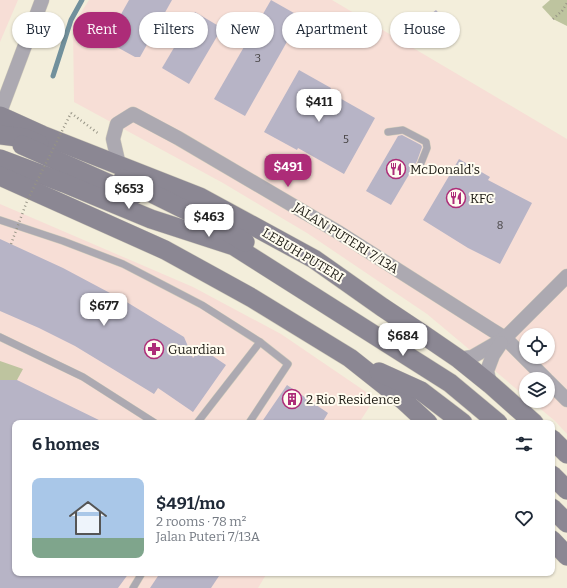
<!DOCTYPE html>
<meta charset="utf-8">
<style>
body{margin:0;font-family:Bitter,serif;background:#f2f2f3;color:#1f2937;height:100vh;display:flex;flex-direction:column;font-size:15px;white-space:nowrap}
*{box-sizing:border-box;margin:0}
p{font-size:13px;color:#747a83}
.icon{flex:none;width:22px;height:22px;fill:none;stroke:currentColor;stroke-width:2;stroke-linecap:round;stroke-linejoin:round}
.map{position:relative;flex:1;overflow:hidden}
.side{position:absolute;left:12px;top:420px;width:543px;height:156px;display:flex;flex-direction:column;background:#fff;border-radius:8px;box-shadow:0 1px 3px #0004}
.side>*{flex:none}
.guide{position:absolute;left:12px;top:12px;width:543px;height:36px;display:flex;gap:8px}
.tools{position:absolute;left:519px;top:328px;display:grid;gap:8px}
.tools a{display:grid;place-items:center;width:36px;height:36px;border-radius:50%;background:#fff;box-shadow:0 1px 3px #0004;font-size:20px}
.price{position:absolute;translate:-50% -34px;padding:0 9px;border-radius:8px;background:#fff;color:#222;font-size:13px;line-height:26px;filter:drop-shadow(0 1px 2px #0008)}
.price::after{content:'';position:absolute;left:50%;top:24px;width:12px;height:9px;margin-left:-6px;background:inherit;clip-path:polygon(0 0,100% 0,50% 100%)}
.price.on{background:#ad2c78;color:#fff}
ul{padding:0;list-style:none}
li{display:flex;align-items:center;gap:12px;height:100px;padding:0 20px}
li span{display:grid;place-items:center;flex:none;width:112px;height:80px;border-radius:8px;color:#555}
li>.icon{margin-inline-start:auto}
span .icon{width:48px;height:48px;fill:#fffc;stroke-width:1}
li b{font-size:17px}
h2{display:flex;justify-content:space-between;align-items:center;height:48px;padding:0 20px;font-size:17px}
.tag{padding:0 14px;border-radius:18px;background:#fff;box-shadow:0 1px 3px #0004;font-size:14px;line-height:36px}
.tag.on{background:#ad2c78;color:#fff}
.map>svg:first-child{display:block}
.commercial{fill:#f7ded6;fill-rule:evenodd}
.green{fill:#bec49f}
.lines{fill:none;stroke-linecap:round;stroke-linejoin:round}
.stream{stroke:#71909c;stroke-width:5}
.building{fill:#b7b4c6}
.service-casing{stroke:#d1ccbb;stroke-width:8}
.minor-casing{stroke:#d1ccbb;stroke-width:15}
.secondary-casing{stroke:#d1ccbb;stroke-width:20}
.path{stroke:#969385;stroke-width:2.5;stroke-dasharray:1 3;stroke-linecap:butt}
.service{stroke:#aca9b1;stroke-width:7}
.minor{stroke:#aca9b1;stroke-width:14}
.secondary{stroke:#8b8793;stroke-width:19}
.path-bridge{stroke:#969385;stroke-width:2.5;stroke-dasharray:1 3;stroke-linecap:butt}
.labels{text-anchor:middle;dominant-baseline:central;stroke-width:4;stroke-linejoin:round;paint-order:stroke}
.number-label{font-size:11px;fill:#434040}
.poi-label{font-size:13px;fill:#1c1a13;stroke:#fffcf0;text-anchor:start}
.street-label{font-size:13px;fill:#1c1a13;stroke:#fffcf0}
</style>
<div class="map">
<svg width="567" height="588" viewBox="0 0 567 588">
<rect width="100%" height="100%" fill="#f3eedb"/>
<!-- commercial -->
<g class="commercial">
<path d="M0,0H18L0,42Z"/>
<path d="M89,0H332L567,139V434L555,421L531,401H548V379H526V397L427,314L307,233L223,183L74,102L73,25ZM526,335H548V357H526Z"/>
<path d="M0,204L193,287L281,334L375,398L359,423H15V573H267L258,588H0Z"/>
</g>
<!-- green -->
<g class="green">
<path d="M550,0H567V26L553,19L542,7Z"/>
<path d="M0,361L23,369L17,380H0Z"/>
</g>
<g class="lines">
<!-- stream -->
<path class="stream" d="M53,76L71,20L82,0"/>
</g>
<!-- building -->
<g class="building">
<path d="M129,0H172L140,57H135L106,41Z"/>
<path d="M271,0L301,17L245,116L214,99Z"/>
<path d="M436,10L446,21L437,29L426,18Z"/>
<path d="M195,12L222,28L189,84L162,68Z"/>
<path d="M299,70L331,88L329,92L375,118L344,174L298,148L297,150L264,132Z"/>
<path d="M402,135L421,145L422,147L417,161L391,205L366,191L398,136Z"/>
<path d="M459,159L490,177L488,180L532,203L500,264L468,248L423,220Z"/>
<path d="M0,239L63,268L125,301L184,337L193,358L201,348L226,365L193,412L158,388L154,394L75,346L39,328L0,311Z"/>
<path d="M0,380H17L105,423H15V573H129L118,588H0Z"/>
<path d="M287,385L328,413L322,423H261Z"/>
<path d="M160,573H221L211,588H150Z"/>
</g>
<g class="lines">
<!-- service casing -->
<g class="service-casing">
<g id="service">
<path d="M388,132L403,130L426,142L427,148L419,168"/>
<path d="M0,220L63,241L123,264L202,305L260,342L288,364L249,423"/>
<path d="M0,337L83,377L155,423"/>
<path d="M197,423L260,342"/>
<path d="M133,588L142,573"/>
</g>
</g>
<!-- minor casing -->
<g class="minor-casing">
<g id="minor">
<path d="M0,112L42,0"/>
<path d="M119,165L113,139L117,124L133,114L178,138L338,232L492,330L505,338L546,379"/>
<path d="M459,359L472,357L505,338L567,276"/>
<path d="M548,381L567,400"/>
<path d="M490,384L487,371L493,355L501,343"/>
</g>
</g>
<!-- secondary casing -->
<g class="secondary-casing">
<g id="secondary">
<path d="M0,116L42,135L200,197L314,259L382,307L421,333L459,359L490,384L534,423"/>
<path d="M0,135L25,138L39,144"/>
<path d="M22,145L134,195"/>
<path d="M0,159L64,183L151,219L234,246L450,383L498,423"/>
<path d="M0,176L165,250L252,298L350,358L403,400L428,423"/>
<path d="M123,179L216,225L245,242"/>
<path d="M379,372L421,391L463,423"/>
<path d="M552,439L567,454"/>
<path d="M552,475L567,490"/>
<path d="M552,508L567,523"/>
<path d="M552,540L567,556"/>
</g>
</g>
<!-- path -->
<g class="path">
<path d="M553,19L562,11L567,3"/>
<path d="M71,113L99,134"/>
</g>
<!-- service -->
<use href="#service" class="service"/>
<!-- minor -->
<use href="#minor" class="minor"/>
<!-- secondary -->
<use href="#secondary" class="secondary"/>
<!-- path-bridge -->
<path class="path-bridge" d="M11,244L27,201L71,113"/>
</g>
<!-- icons -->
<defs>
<g id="restaurant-ring" transform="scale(1)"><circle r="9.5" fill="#fffcf0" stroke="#ad2c78" stroke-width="1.5"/><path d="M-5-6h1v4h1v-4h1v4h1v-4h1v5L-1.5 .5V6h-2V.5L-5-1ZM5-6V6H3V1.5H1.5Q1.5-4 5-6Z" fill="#ad2c78"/></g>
<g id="pharmacy-ring" transform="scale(1)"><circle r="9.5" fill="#fffcf0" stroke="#ad2c78" stroke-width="1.5"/><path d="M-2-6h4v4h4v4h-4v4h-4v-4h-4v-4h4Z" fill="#ad2c78"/></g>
<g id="building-ring" transform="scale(1)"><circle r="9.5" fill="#fffcf0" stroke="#ad2c78" stroke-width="1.5"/><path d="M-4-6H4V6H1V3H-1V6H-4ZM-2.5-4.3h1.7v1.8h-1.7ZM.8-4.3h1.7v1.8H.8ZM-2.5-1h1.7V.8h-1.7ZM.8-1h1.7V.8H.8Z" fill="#ad2c78"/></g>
</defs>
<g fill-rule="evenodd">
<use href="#restaurant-ring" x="396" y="169"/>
<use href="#restaurant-ring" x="456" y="198"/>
<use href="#pharmacy-ring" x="154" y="349"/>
<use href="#building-ring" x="292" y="399"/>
</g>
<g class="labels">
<!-- number labels -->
<g class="number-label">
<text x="258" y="58">3</text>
<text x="346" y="139">5</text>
<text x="500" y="225">8</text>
</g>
<!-- poi labels -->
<g class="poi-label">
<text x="410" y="169">McDonald's</text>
<text x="470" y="198">KFC</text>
<text x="168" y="349">Guardian</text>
<text x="306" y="399">2 Rio Residence</text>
</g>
<!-- street labels -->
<g class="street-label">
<text transform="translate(346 238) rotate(32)">JALAN PUTERI 7/13A</text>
<text transform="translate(303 255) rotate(31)">LEBUH PUTERI</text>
</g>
</g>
</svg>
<div class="tools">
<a><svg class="icon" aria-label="locate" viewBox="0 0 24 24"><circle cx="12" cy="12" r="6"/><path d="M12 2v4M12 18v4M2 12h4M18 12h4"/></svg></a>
<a><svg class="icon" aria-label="layers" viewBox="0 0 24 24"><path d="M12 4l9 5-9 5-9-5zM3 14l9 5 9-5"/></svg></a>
</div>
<b class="price" style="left:319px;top:123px">$411</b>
<b class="price on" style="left:288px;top:188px">$491</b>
<b class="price" style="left:129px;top:210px">$653</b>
<b class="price" style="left:209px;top:238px">$463</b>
<b class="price" style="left:104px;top:327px">$677</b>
<b class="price" style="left:403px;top:357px">$684</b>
<div class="guide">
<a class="tag">Buy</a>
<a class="tag on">Rent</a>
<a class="tag">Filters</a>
<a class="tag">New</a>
<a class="tag">Apartment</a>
<a class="tag">House</a>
</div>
<section class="side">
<h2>6 homes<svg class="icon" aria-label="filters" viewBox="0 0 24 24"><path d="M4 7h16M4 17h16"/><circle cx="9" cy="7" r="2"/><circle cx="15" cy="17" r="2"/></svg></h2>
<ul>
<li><span style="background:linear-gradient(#a9c7e8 75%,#7fa58c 0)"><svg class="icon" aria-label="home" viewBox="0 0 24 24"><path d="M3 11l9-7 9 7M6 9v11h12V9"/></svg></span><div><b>$491/mo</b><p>2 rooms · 78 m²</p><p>Jalan Puteri 7/13A</p></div><svg class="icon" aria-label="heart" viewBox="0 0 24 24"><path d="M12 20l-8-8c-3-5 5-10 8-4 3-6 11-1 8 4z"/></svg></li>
</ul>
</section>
</div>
